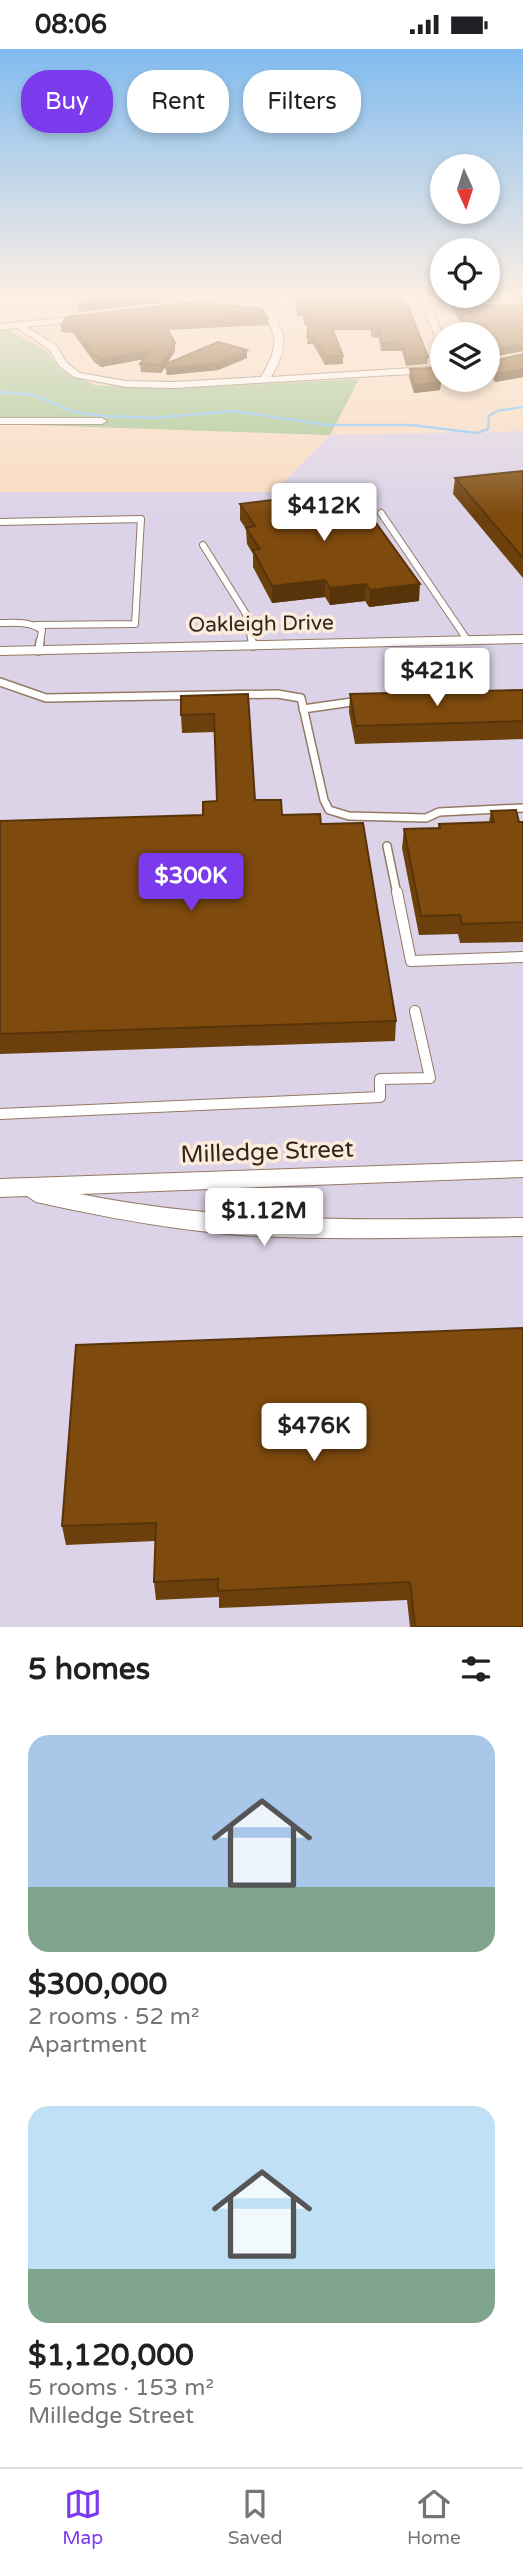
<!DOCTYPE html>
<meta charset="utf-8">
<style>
body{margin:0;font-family:"Varela Round",sans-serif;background:#f2f2f2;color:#202124;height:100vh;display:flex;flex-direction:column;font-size:26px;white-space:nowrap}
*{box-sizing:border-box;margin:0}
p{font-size:23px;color:#757577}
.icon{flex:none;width:38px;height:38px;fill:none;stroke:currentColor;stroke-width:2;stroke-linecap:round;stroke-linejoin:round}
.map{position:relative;height:1578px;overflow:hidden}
.side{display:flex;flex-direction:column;background:#fff;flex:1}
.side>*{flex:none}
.top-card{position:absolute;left:21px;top:21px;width:481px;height:63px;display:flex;gap:14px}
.needle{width:46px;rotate:177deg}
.controls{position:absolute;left:430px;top:105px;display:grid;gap:14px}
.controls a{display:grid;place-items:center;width:70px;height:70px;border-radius:50%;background:#fff;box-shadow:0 4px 10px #0003;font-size:35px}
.price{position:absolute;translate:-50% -60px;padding:0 16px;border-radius:7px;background:#fff;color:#222;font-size:23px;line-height:46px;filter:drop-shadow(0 2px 4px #0008)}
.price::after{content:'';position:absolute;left:50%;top:42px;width:21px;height:16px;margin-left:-10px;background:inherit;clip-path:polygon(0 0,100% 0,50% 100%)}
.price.on{background:#7c3aed;color:#fff}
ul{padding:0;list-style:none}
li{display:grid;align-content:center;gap:14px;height:371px;padding:0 28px}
li span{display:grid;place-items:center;height:217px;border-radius:21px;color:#555}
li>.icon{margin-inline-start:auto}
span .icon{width:126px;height:126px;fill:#fffc;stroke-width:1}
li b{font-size:30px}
h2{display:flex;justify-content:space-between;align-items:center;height:84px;padding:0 28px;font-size:30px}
.chip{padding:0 24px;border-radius:28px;background:#fff;box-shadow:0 4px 10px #0003;font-size:24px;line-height:63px}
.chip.on{background:#7c3aed;color:#fff}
.status{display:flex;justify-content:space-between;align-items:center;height:49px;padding:0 35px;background:#fff;direction:ltr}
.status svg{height:19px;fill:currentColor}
.tabs{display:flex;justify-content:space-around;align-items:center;height:98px;border-top:2px solid #e0e0e0;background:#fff;font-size:19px;color:#757577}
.tabs a{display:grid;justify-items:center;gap:4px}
.tabs .on{color:#7c3aed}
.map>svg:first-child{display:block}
.industrial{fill:#dcd3e8}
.green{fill:#a3c692}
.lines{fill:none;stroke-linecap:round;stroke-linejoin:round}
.stream{stroke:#87c6fa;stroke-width:2.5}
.service-far2-casing{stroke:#937a63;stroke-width:8}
.service-far1-casing{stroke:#937a63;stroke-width:10}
.service-casing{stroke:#937a63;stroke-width:12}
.minor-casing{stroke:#937a63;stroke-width:2}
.service-far2{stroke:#fff;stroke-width:6}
.service-far1{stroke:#fff;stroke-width:7}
.service{stroke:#fff;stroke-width:10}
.minor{fill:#fff;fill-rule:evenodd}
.wall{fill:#6c400c}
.shaded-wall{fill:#58340a}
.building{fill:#7e4a0e;stroke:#58340a;stroke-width:2}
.labels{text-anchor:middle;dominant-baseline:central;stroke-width:7;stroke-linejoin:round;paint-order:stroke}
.street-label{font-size:21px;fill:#31261c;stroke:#fdebdc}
.near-street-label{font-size:24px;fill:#31261c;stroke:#fdebdc}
</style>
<div class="status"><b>08:06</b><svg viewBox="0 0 49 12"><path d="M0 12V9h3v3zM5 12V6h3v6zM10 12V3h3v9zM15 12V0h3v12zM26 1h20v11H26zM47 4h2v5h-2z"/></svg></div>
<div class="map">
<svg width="523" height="1578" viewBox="0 0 523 1578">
<rect width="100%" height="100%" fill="#f9dcc3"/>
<!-- industrial -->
<path class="industrial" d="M523,382V1578H0V443H274L330,386Z"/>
<!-- green -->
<path class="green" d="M8,281L46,301L59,320L95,336L165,340L359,330L330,386L0,375V282Z"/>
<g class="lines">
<!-- stream -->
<path class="stream" d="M0,343L34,346L74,363L104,367L153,369L234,362L327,376H411L477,384L488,380L489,367L497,362L523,358"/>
<!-- service-far2 casing -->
<g class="service-far2-casing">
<g id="service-far2">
<path d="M381,464L468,592"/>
<path d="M0,473L141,470L135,575L36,576"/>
<path d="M203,496L246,565L252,594"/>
<path d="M0,574C15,574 29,572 42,581L40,594"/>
</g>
</g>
<!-- service-far1 casing -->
<g class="service-far1-casing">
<g id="service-far1">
<path d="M252,592L253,597"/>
<path d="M39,602L40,592"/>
<path d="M0,633L46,649L277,645L301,649L324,751L329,761L349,767L426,769L439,763L523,759"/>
<path d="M303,660L359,652"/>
<path d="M387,797L397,845"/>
</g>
</g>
<!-- service casing -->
<g class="service-casing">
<g id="service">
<path d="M397,843L411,912L523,908"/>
<path d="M0,1065L380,1048V1030L430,1029L415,962"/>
</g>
</g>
<!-- minor casing -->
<g class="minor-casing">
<g id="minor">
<path d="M282,245L259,250C285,277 292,294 271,328L443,317V323L174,339L126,338L74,328L59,317L49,300L17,279L0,281V275L85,267L89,269L88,271L26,278L56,296L66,313L80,324L126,332L174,333L261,328C282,294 278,279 251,251L190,259L186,257L253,246Z"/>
<path d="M418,245H426L443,286V300L439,297Z"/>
<path d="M0,369H102L107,372L102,375H0Z"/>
<path d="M523,586V594L0,606V598Z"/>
<path d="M523,1112V1128L80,1145C230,1175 371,1171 523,1169V1187C429,1188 335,1192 241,1186C172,1181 104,1168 36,1153L27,1147L0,1148V1130Z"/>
</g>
</g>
<!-- service-far2 -->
<use href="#service-far2" class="service-far2"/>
<!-- service-far1 -->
<use href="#service-far1" class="service-far1"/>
<!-- service -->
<use href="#service" class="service"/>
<!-- minor -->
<use href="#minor" class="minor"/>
</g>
<!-- wall -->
<g class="wall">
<path d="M296,245H396L428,308L427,315L406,317L402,302H381L379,289L371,288V281H333L343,307V315L325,316L313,295H307L309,276H304L303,267H297Z"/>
<path d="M514,245H523V302L488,309V285H466L446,247H473L478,256H521Z"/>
<path d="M268,269V276L168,281L175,294V302L167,315L247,301V309L218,321L167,326L166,317L161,324L141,323L140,315L144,310L101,318L94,313L73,284L61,283V276Z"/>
<path d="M523,305V328L495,333L488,321L489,313Z"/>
<path d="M410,320L441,333L440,341L414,344L409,328Z"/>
<path d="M523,422V529L453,445L455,429Z"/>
<path d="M240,455L419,552L369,558L365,552L330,556L325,548L272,554L253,518V505L247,495L246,480L240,471Z"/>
<path d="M523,641V690L355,695L349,663L350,645Z"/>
<path d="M248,645L255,751L282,766L321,775L396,972L395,992L0,1005V772L203,766L217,752L215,683L182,684L181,666Z"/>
<path d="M491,762L519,773H523V893L460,894L458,885L419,886L402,799L404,780L438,779L439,775L489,773Z"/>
<path d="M76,1296L523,1578H410L407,1551L219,1559V1548L156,1551L154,1533L155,1492L66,1496L62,1477Z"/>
</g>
<!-- shaded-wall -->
<g class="shaded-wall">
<path d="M167,246V253L79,263L78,256Z"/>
<path d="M175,294V302L161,324V316Z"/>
<path d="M523,295V302L488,309V302Z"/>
<path d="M247,301V309L218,321L167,326L166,319Z"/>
<path d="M149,302L150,309L101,318V310Z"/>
<path d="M523,320V328L495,333L496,325Z"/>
<path d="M441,333L440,341L414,344L415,336Z"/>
<path d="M325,531V548L272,554V537Z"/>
<path d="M366,535L365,552L330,556V539Z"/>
<path d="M420,535L419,552L369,558L370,541Z"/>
</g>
<!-- building -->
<g class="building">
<path d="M130,245H167V246L78,256L85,249Z"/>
<path d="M296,245H396L408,257L428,308L407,309L402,295L382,294L380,281H371L373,274H330L343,307L326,308L313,288H307L309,269H305L303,260H297Z"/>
<path d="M450,247H473L478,256H523V295L488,302V285H473L469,283Z"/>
<path d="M198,253L262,260L268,269L164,274L175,294L161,316L140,315L149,302L101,310L93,305L73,277L61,276L67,268Z"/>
<path d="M218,293L247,301L218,314L166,319V315Z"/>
<path d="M523,305V320L496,325L489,313Z"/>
<path d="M432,319L441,333L415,336L410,320Z"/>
<path d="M523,422V509L455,429Z"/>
<path d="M344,442L351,450L358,449L420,535L370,541L366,535L330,539L325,531L272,537L253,501L260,500L246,479L255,477L240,455Z"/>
<path d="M523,641V672L356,677L350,645Z"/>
<path d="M248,645L255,751H281L282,766L320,765L321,775L363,774L396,972L0,985V772L203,766V753L217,752L214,665L181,666V647Z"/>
<path d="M516,761L519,773H523V873L462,875L460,866L421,867L404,780L440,779L439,775L494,773L491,762Z"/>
<path d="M523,1279V1578H415L410,1533L218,1542V1530L154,1533L156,1474L62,1477L76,1296Z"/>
</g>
<!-- sky -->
<linearGradient id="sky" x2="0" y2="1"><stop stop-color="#81bbef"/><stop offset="0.53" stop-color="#fcefe4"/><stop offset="1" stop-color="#fcefe4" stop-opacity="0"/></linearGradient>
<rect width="523" height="466" fill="url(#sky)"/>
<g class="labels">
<!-- street labels -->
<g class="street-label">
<text transform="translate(261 575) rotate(-1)">Oakleigh Drive</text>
</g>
<!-- near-street labels -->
<g class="near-street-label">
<text transform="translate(267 1103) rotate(-2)">Milledge Street</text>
</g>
</g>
</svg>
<div class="controls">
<a><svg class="needle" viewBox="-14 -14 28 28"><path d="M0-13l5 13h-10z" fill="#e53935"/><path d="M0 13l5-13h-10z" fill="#757577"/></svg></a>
<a><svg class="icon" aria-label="locate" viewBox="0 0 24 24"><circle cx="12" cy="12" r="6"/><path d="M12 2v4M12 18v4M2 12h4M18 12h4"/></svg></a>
<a><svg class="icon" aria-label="layers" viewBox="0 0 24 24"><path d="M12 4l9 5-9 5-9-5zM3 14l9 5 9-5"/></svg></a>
</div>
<b class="price" style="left:324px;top:494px">$412K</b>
<b class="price" style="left:437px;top:659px">$421K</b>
<b class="price on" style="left:191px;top:864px">$300K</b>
<b class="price" style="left:264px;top:1199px">$1.12M</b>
<b class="price" style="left:314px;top:1414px">$476K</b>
<div class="top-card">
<a class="chip on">Buy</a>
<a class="chip">Rent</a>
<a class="chip">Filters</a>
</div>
</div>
<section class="side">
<h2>5 homes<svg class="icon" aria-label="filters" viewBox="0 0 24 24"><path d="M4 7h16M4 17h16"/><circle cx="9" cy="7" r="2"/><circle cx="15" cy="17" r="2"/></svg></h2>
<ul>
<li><span style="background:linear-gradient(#a9c7e8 70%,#7fa58c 0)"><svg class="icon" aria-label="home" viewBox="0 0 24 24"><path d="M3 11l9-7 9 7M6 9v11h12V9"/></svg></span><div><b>$300,000</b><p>2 rooms · 52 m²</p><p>Apartment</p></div></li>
<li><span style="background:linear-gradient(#bfe0f5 75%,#7fa58c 0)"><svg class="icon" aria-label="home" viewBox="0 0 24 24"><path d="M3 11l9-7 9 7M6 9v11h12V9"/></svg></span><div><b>$1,120,000</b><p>5 rooms · 153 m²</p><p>Milledge Street</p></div></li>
</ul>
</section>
<nav class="tabs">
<a class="on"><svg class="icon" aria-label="map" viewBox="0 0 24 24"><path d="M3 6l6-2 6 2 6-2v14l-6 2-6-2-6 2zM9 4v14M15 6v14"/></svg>Map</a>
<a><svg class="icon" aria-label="saved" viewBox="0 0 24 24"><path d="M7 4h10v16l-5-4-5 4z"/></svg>Saved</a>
<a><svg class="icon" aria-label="home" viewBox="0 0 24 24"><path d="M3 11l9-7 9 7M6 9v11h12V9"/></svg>Home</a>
</nav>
